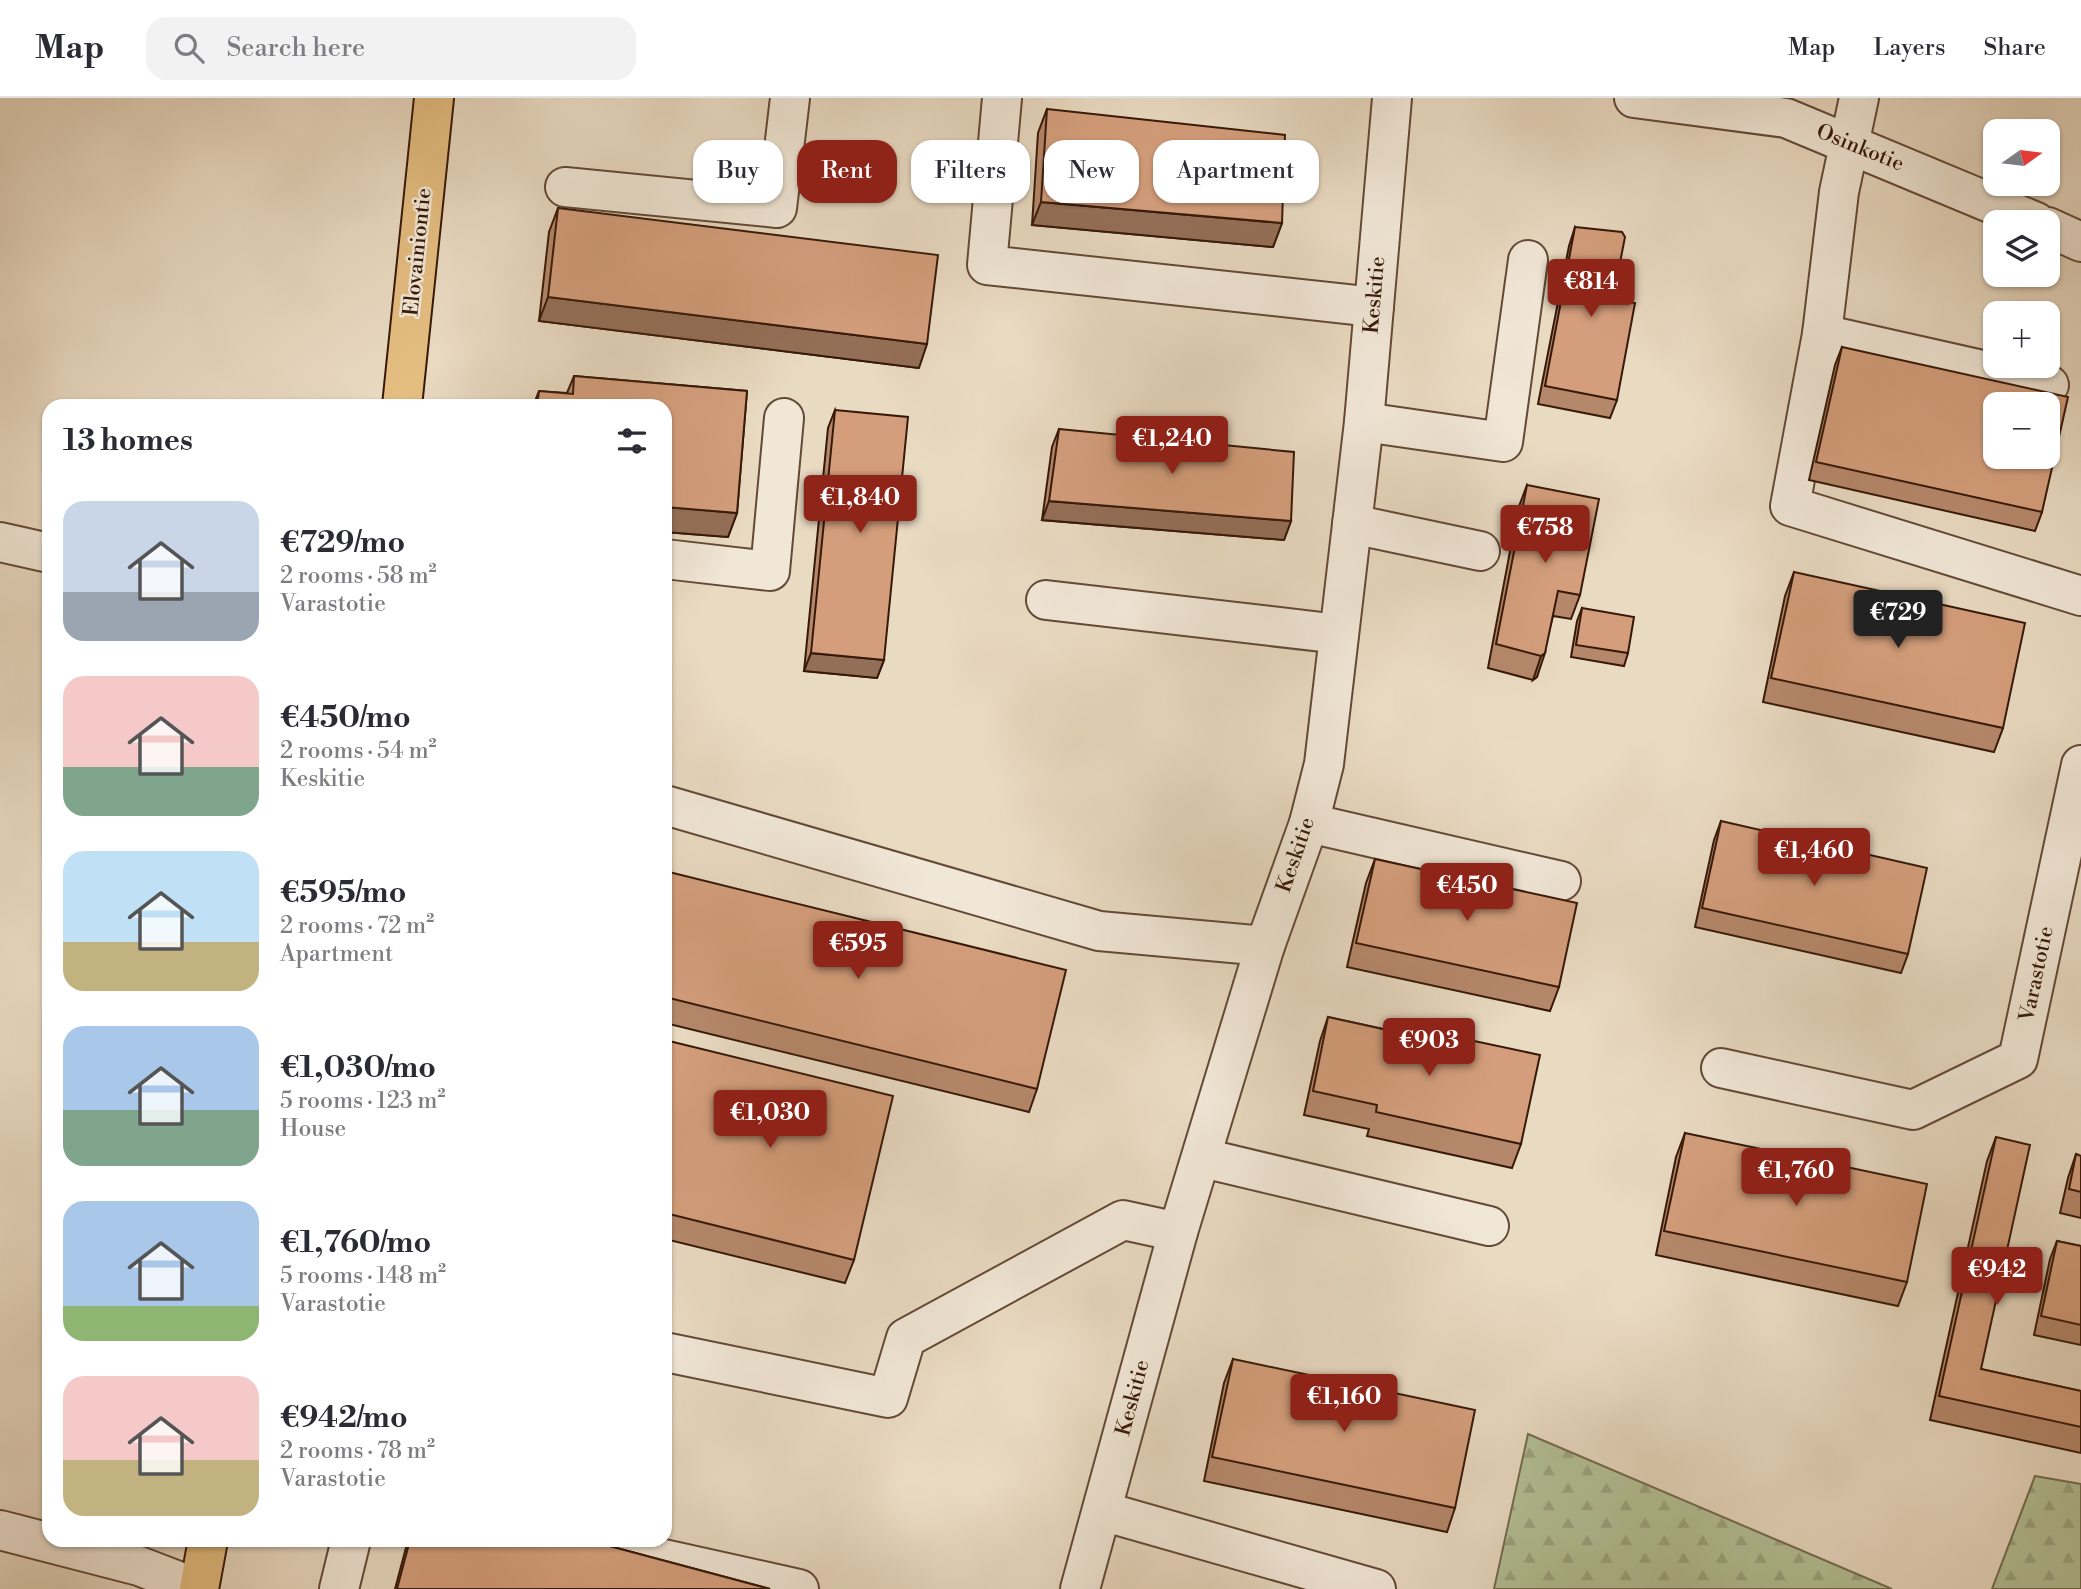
<!DOCTYPE html>
<meta charset="utf-8">
<style>
body{margin:0;font-family:"Libre Bodoni",serif;background:#f2f2f3;color:#2b2b33;height:100vh;display:flex;flex-direction:column;font-size:26px;white-space:nowrap}
*{box-sizing:border-box;margin:0}
p{font-size:23px;color:#7c7c81}
.icon{flex:none;width:38px;height:38px;fill:none;stroke:currentColor;stroke-width:2;stroke-linecap:round;stroke-linejoin:round}
.map{position:relative;flex:1;overflow:hidden}
.drawer{position:absolute;left:42px;top:301px;width:630px;height:1148px;display:flex;flex-direction:column;background:#fff;border-radius:21px;box-shadow:0 2px 5px #0004}
.drawer>*{flex:none}
.guide{position:absolute;left:693px;top:42px;width:665px;height:63px;display:flex;gap:14px}
.needle{width:46px;rotate:76deg}
.controls{position:absolute;left:1983px;top:21px;display:grid;gap:14px}
.controls a{display:grid;place-items:center;width:77px;height:77px;border-radius:14px;background:#fff;box-shadow:0 2px 5px #0004;font-size:35px}
.price{position:absolute;translate:-50% -60px;padding:0 16px;border-radius:7px;background:#8f2418;color:#fff;font-size:23px;line-height:46px;filter:drop-shadow(0 2px 4px #0008)}
.price::after{content:'';position:absolute;left:50%;top:42px;width:21px;height:16px;margin-left:-10px;background:inherit;clip-path:polygon(0 0,100% 0,50% 100%)}
.price.selected{background:#222;color:#fff}
ul{padding:0;list-style:none}
li{display:flex;align-items:center;gap:21px;height:175px;padding:0 21px}
li span{display:grid;place-items:center;flex:none;width:196px;height:140px;border-radius:21px;color:#555}
li>.icon{margin-inline-start:auto}
span .icon{width:84px;height:84px;fill:#fffc;stroke-width:1}
li b{font-size:30px}
h2{display:flex;justify-content:space-between;align-items:center;height:84px;padding:0 21px;font-size:30px}
.chip{padding:0 24px;border-radius:21px;background:#fff;box-shadow:0 2px 5px #0004;font-size:24px;line-height:63px}
.chip.selected{background:#8f2418;color:#fff}
header{display:flex;align-items:center;gap:42px;box-sizing:border-box;height:98px;padding:0 35px;background:#fff;border-bottom:2px solid #e1e1e2}
header strong{font-size:33px}
nav{display:flex;gap:38px;margin-inline-start:auto;font-size:24px}
.search{width:490px;height:63px;background:#f2f2f3;display:flex;align-items:center;gap:18px;box-sizing:border-box;padding:0 24px;border-radius:21px;color:#7c7c81;font-size:26px}
.map>svg:first-child{display:block}
.forest{fill:url(#forest-firs);stroke:#756c50;stroke-width:2}
.lines{fill:none;stroke-linecap:round;stroke-linejoin:round}
.minor-casing{stroke:#644937;stroke-width:42}
.major-casing{stroke:#371909;stroke-width:42}
.minor{stroke:#f1e7d7;stroke-width:38}
.major{stroke:#e4bd81;stroke-width:38}
.wall{fill:#b6886b;stroke:#371909;stroke-width:2}
.shaded-wall{fill:#946f57;stroke:#371909;stroke-width:2}
.building{fill:#d49e7c;stroke:#371909;stroke-width:2;fill-rule:evenodd}
.labels{text-anchor:middle;dominant-baseline:central;stroke-width:5;stroke-linejoin:round;paint-order:stroke}
.street-label{font-size:21px;fill:#371909;stroke:#f1e7d7}
</style>
<header>
<strong>Map</strong>
<div class="search"><svg class="icon" aria-label="search" viewBox="0 0 24 24"><circle cx="10" cy="10" r="6"/><path d="M15 15l6 6"/></svg>Search here</div>
<nav><a>Map</a><a>Layers</a><a>Share</a></nav>
</header>
<div class="map">
<svg width="2081" height="1491" viewBox="0 0 2081 1491">
<defs>
<pattern id="forest-firs" width="22" height="20" patternUnits="userSpaceOnUse" patternTransform="scale(1.75)"><rect width="22" height="20" fill="#b3c096"/><path d="M5 1l3.5 6h-7zM16 11l3.5 6h-7z" fill="#9ba480"/></pattern>
</defs>
<rect width="100%" height="100%" fill="#e9dac2"/>
<filter id="stains"><feTurbulence type="fractalNoise" baseFrequency=".00286" numOctaves="4"/><feColorMatrix values="0 0 0 0 .2 0 0 0 0 .09 0 0 0 0 .02 0 0 0 .5 -.17"/></filter>
<radialGradient id="worn" r=".72"><stop offset=".6" stop-color="#630" stop-opacity="0"/><stop offset="1" stop-color="#630" stop-opacity=".3"/></radialGradient>
<!-- forest -->
<g class="forest">
<path d="M1528,1336L1892,1491H1494Z"/>
<path d="M2035,1378L2081,1386V1491H1992Z"/>
</g>
<g class="lines">
<!-- minor casing -->
<g class="minor-casing">
<g id="minor">
<path d="M1002,0L987,167L1374,209"/>
<path d="M1634,0L1786,20L2036,124"/>
<path d="M1859,0L1839,94L1822,236L2049,287"/>
<path d="M565,89L777,110L790,0"/>
<path d="M2048,129L2081,144"/>
<path d="M1822,236L1790,408L2081,498"/>
<path d="M1364,324L1503,344L1528,162"/>
<path d="M1352,426L1480,453"/>
<path d="M0,444L49,455"/>
<path d="M665,461L770,473L784,320"/>
<path d="M1046,502L1339,536"/>
<path d="M665,707L1099,833L1265,848"/>
<path d="M1309,725L1561,783"/>
<path d="M1721,970L1913,1012L2018,961L2081,667"/>
<path d="M1203,1060L1489,1128"/>
<path d="M665,1254L888,1300L906,1240L1123,1122L1178,1134"/>
<path d="M1102,1413L1376,1491"/>
<path d="M0,1432L139,1468L199,1491"/>
<path d="M578,1442L799,1491"/>
<path d="M339,1491L351,1442"/>
<path d="M1080,1491L1178,1134L1265,848L1309,725L1324,666L1364,324L1392,0"/>
</g>
</g>
<!-- major casing -->
<g class="major-casing">
<g id="major">
<path d="M402,308L434,0"/>
<path d="M199,1491L208,1442"/>
</g>
</g>
<!-- minor -->
<use href="#minor" class="minor"/>
<!-- major -->
<use href="#major" class="major"/>
</g>
<!-- wall -->
<g class="wall">
<path d="M1047,11L1282,125L1273,149L1032,127L1038,35Z"/>
<path d="M558,110L919,270L539,223L549,134Z"/>
<path d="M1575,129L1613,201L1617,302L1610,320L1538,306L1569,148Z"/>
<path d="M1842,249L2042,414L2035,433L1809,382L1835,267Z"/>
<path d="M574,278L747,293L737,415L728,439L665,434V308H533L539,293L567,295Z"/>
<path d="M835,312L884,562L877,580L804,573L828,330Z"/>
<path d="M1059,331L1291,423L1284,442L1042,422L1052,349Z"/>
<path d="M1527,387L1580,497L1571,521L1553,518L1537,579L1533,582L1488,570L1518,411Z"/>
<path d="M1794,474L2003,630L1994,654L1763,604L1785,498Z"/>
<path d="M1582,510L1628,555L1624,568L1571,559L1577,523Z"/>
<path d="M1721,723L1908,856L1901,875L1695,829L1714,742Z"/>
<path d="M1375,761L1559,889L1550,913L1347,869L1366,785Z"/>
<path d="M665,773L1037,991L1029,1014L665,925Z"/>
<path d="M1328,919L1392,933L1394,926L1521,1046L1512,1070L1367,1038L1369,1031L1304,1017L1320,943Z"/>
<path d="M665,942L854,1162L845,1185L665,1141Z"/>
<path d="M1685,1035L1907,1184L1898,1208L1656,1157L1676,1059Z"/>
<path d="M1996,1039L1981,1271L2081,1293V1355L1930,1322L1987,1063Z"/>
<path d="M2076,1056L2081,1058V1120L2060,1115L2068,1080Z"/>
<path d="M2057,1143L2081,1148V1247L2034,1237L2050,1161Z"/>
<path d="M1233,1261L1455,1410L1447,1434L1204,1383L1224,1285Z"/>
<path d="M408,1442H587L770,1491H395Z"/>
</g>
<!-- shaded-wall -->
<g class="shaded-wall">
<path d="M1041,104L1282,125L1273,149L1032,127Z"/>
<path d="M548,199L927,246L919,270L539,223Z"/>
<path d="M1049,403L1291,423L1284,442L1042,422Z"/>
<path d="M665,409L737,415L728,439L665,434Z"/>
<path d="M811,555L884,562L877,580L804,573Z"/>
<path d="M1545,555L1537,579L1533,582L1541,558Z"/>
</g>
<!-- building -->
<g class="building">
<path d="M1047,11L1285,37L1282,125L1041,104Z"/>
<path d="M558,110L938,157L927,246L548,199Z"/>
<path d="M1575,129L1622,134L1625,139L1613,201L1635,205L1617,302L1545,288Z"/>
<path d="M1842,249L2068,299L2042,414L1816,364ZM1995,306H2048V359H1995Z"/>
<path d="M574,278L747,293L737,415L665,409V308H537L539,293L573,296Z"/>
<path d="M835,312L908,319L884,562L811,555Z"/>
<path d="M1059,331L1294,354L1291,423L1049,403Z"/>
<path d="M1527,387L1599,401L1580,497L1558,493L1545,555L1541,558L1496,546Z"/>
<path d="M1794,474L2025,525L2003,630L1771,580Z"/>
<path d="M1582,510L1634,519L1628,555L1576,547Z"/>
<path d="M1721,723L1927,770L1908,856L1702,810Z"/>
<path d="M1375,761L1577,805L1559,889L1356,845Z"/>
<path d="M665,773L1066,872L1037,991L665,899Z"/>
<path d="M1328,919L1392,933L1394,926L1540,957L1521,1046L1376,1014L1377,1007L1313,993Z"/>
<path d="M665,942L893,998L854,1162L665,1115Z"/>
<path d="M1685,1035L1927,1086L1907,1184L1664,1133Z"/>
<path d="M1996,1039L2030,1047L1981,1271L2081,1293V1329L1939,1298Z"/>
<path d="M2076,1056L2081,1058V1094L2069,1091Z"/>
<path d="M2057,1143L2081,1148V1227L2041,1218Z"/>
<path d="M1233,1261L1475,1312L1455,1410L1212,1359Z"/>
<path d="M410,1442H587L770,1491H397Z"/>
</g>
<g class="labels">
<!-- street labels -->
<g class="street-label">
<text transform="translate(1860 50) rotate(22)">Osinkotie</text>
<text transform="translate(418 154) rotate(-84)">Elovainiontie</text>
<text transform="translate(1375 197) rotate(-85)">Keskitie</text>
<text transform="translate(1296 757) rotate(-71)">Keskitie</text>
<text transform="translate(2037 876) rotate(-78)">Varastotie</text>
<text transform="translate(1133 1300) rotate(-75)">Keskitie</text>
</g>
</g>
<rect width="100%" height="100%" filter="url(#stains)"/>
<rect width="100%" height="100%" fill="url(#worn)"/>
</svg>
<div class="controls">
<a><svg class="needle" viewBox="-14 -14 28 28"><path d="M0-13l5 13h-10z" fill="#e53935"/><path d="M0 13l5-13h-10z" fill="#7c7c81"/></svg></a>
<a><svg class="icon" aria-label="layers" viewBox="0 0 24 24"><path d="M12 4l9 5-9 5-9-5zM3 14l9 5 9-5"/></svg></a>
<a>+</a>
<a>−</a>
</div>
<b class="price" style="left:1591px;top:221px">€814</b>
<b class="price" style="left:1172px;top:378px">€1,240</b>
<b class="price" style="left:860px;top:437px">€1,840</b>
<b class="price" style="left:1545px;top:467px">€758</b>
<b class="price selected" style="left:1898px;top:552px">€729</b>
<b class="price" style="left:1814px;top:790px">€1,460</b>
<b class="price" style="left:1467px;top:825px">€450</b>
<b class="price" style="left:858px;top:883px">€595</b>
<b class="price" style="left:1429px;top:980px">€903</b>
<b class="price" style="left:770px;top:1052px">€1,030</b>
<b class="price" style="left:1796px;top:1110px">€1,760</b>
<b class="price" style="left:1997px;top:1209px">€942</b>
<b class="price" style="left:1344px;top:1336px">€1,160</b>
<div class="guide">
<a class="chip">Buy</a>
<a class="chip selected">Rent</a>
<a class="chip">Filters</a>
<a class="chip">New</a>
<a class="chip">Apartment</a>
</div>
<section class="drawer">
<h2>13 homes<svg class="icon" aria-label="filters" viewBox="0 0 24 24"><path d="M4 7h16M4 17h16"/><circle cx="9" cy="7" r="2"/><circle cx="15" cy="17" r="2"/></svg></h2>
<ul>
<li><span style="background:linear-gradient(#c9d6e8 65%,#9aa5b1 0)"><svg class="icon" aria-label="home" viewBox="0 0 24 24"><path d="M3 11l9-7 9 7M6 9v11h12V9"/></svg></span><div><b>€729/mo</b><p>2 rooms · 58 m²</p><p>Varastotie</p></div></li>
<li><span style="background:linear-gradient(#f6c9c9 65%,#7fa58c 0)"><svg class="icon" aria-label="home" viewBox="0 0 24 24"><path d="M3 11l9-7 9 7M6 9v11h12V9"/></svg></span><div><b>€450/mo</b><p>2 rooms · 54 m²</p><p>Keskitie</p></div></li>
<li><span style="background:linear-gradient(#bfe0f5 65%,#c2b280 0)"><svg class="icon" aria-label="home" viewBox="0 0 24 24"><path d="M3 11l9-7 9 7M6 9v11h12V9"/></svg></span><div><b>€595/mo</b><p>2 rooms · 72 m²</p><p>Apartment</p></div></li>
<li><span style="background:linear-gradient(#a9c7e8 60%,#7fa58c 0)"><svg class="icon" aria-label="home" viewBox="0 0 24 24"><path d="M3 11l9-7 9 7M6 9v11h12V9"/></svg></span><div><b>€1,030/mo</b><p>5 rooms · 123 m²</p><p>House</p></div></li>
<li><span style="background:linear-gradient(#a9c7e8 75%,#8fb573 0)"><svg class="icon" aria-label="home" viewBox="0 0 24 24"><path d="M3 11l9-7 9 7M6 9v11h12V9"/></svg></span><div><b>€1,760/mo</b><p>5 rooms · 148 m²</p><p>Varastotie</p></div></li>
<li><span style="background:linear-gradient(#f6c9c9 60%,#c2b280 0)"><svg class="icon" aria-label="home" viewBox="0 0 24 24"><path d="M3 11l9-7 9 7M6 9v11h12V9"/></svg></span><div><b>€942/mo</b><p>2 rooms · 78 m²</p><p>Varastotie</p></div></li>
</ul>
</section>
</div>
